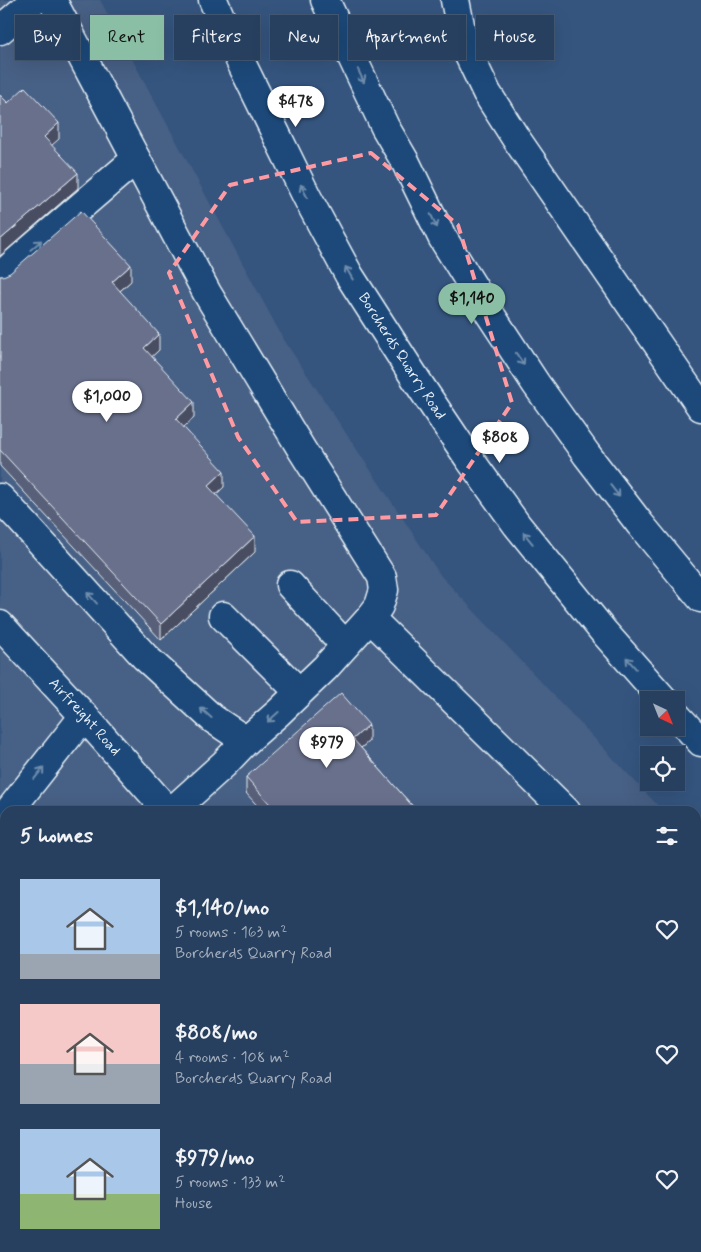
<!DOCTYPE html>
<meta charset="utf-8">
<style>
body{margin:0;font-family:Mynerve,sans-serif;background:#344b68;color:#f1f3f6;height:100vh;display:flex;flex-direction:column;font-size:19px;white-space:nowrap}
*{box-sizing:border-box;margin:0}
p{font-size:16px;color:#a5afbd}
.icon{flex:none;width:28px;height:28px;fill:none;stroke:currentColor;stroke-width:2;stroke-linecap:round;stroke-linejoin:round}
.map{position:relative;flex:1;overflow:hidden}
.sheet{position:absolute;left:0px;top:806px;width:701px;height:446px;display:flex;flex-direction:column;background:#28405f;border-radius:15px 15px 0 0;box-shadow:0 5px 20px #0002,0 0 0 1px #445974}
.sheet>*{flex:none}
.top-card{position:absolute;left:15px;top:15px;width:671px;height:45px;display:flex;gap:10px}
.needle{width:32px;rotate:137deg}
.controls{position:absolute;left:640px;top:691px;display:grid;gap:10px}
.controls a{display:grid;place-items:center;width:45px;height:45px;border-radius:0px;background:#28405f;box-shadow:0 5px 20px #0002,0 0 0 1px #445974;font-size:25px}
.price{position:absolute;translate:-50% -42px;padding:0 11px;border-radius:18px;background:#fff;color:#222;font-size:16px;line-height:32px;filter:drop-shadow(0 1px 2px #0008)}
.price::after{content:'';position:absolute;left:50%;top:30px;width:15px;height:11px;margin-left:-8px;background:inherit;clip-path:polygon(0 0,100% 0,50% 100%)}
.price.current{background:#8abfa5;color:#111}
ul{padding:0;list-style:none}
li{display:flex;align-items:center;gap:15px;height:125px;padding:0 20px}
li span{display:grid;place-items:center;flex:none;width:140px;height:100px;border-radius:0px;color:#555}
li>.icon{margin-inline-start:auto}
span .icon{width:60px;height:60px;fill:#fffc;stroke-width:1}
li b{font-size:21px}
h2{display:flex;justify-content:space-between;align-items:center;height:60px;padding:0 20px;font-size:21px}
.chip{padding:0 18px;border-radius:0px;background:#28405f;box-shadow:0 5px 20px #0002,0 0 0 1px #445974;font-size:18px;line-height:45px}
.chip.current{background:#8abfa5;color:#111}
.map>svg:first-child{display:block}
.built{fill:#476085}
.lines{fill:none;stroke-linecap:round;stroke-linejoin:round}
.minor-casing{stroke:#e8f1f8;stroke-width:31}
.major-casing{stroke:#e8f1f8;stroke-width:31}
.minor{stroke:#1f4a7a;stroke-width:28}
.major{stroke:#1f4a7a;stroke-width:28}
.wall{fill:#595f78;stroke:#e8f1f8}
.shaded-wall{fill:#494e62;stroke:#e8f1f8}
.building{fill:#686f8c;stroke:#e8f1f8}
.oneway{stroke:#6f8dac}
.marked{fill:none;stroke:#ff9aa2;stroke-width:4;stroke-dasharray:10 6;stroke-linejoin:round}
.labels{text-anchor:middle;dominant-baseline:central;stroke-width:4;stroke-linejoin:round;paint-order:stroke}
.street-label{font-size:15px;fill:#e8f1f8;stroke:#1f4a7a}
</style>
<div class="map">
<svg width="701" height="1252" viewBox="0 0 701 1252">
<rect width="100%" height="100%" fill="#35557f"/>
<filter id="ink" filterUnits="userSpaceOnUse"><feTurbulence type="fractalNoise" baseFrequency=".02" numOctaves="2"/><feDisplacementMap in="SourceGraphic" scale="10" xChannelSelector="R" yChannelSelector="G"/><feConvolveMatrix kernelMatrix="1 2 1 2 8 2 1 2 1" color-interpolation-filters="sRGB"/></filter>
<g filter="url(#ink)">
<!-- built -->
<path class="built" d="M0,0H100L284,340L441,576L663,811H5V1248H696V846L701,851V1252H0Z"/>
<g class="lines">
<!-- minor casing -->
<g class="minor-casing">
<g id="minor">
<path d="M52,0L207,293L302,450L382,577L384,590L379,606L370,618L325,668L278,713L246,741L224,764L172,811"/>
<path d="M455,0L464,45L487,93L515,137L701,407"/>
<path d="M0,30L35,0"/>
<path d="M0,277L16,262L136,159"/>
<path d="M0,498L20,519L145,657L213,719L246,741"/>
<path d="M290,585L345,645"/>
<path d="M223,616L299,692"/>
<path d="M370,618L566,811"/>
<path id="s1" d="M0,625L84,716L168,811"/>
<path d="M9,811L84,716"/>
<path d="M696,940L701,944"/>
<path d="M0,1031L5,1024"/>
<path d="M0,1180L5,1192"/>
<path d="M20,1248L21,1252"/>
<path d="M368,1248L374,1252"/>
<path d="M564,1248L568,1252"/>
<path d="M143,1252L147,1248"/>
<path d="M513,1252L517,1248"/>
</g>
</g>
<!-- major casing -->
<g class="major-casing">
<g id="major">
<path id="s2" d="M213,0L230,40L307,197L349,275L421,387L468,457L517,525L603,631L664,700"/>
<path d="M325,0L385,127L406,163L442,237L488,311L536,384L587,455L640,524L701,598"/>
<path d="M676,715L701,742"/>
</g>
</g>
<!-- minor -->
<use href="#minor" class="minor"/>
<!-- major -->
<use href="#major" class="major"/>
</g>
<!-- wall -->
<g class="wall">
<path d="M0,276L131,281L120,291L159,350L152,356L194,418L183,427L224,487L216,494L255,552L161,640L0,466Z"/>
<path d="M369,741L361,748L417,811H262L246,793V777Z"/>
<path d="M5,1127V1157L0,1153V1134Z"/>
<path d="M701,1136V1252H652L648,1248H696Z"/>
</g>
<!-- shaded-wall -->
<g class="shaded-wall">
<path d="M59,123V139L44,152V137Z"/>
<path d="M78,173V188L0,256V240Z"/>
<path d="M131,265V281L112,298V282Z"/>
<path d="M159,334V350L144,364V348Z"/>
<path d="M194,402V418L176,434V419Z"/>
<path d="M224,471V487L208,502V486Z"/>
<path d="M255,536V552L161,640V624Z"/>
<path d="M369,725V741L353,755V739Z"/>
<path d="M701,1236V1252H683L688,1248H696V1240Z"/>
</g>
<!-- building -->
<g class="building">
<path d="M25,87L59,123L44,137L78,173L0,240V95L8,103Z"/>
<path d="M81,211L131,265L112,282L159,334L144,348L194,402L176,419L224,471L208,486L255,536L161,624L0,450V276H3L10,273Z"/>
<path d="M341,693L369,725L353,739L417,811H276L246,777Z"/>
<path d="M5,1127V1148L0,1144V1134Z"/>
<path d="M696,1130L701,1136V1236L696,1240Z"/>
<path d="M158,1248H332L339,1252H154Z"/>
<path d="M662,1248H688L683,1252H666Z"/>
</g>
<!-- one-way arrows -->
<defs><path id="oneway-shaft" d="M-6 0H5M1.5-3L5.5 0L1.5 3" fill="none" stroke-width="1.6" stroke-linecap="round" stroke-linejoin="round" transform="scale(1.25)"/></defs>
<g class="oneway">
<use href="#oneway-shaft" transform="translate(361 76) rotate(65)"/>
<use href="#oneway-shaft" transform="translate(304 191) rotate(-117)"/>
<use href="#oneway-shaft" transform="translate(434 221) rotate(64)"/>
<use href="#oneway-shaft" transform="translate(36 245) rotate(-41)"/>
<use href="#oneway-shaft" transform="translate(349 273) rotate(-120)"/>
<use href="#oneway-shaft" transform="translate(520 359) rotate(56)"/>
<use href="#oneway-shaft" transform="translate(615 491) rotate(52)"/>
<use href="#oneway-shaft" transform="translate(528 538) rotate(-129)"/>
<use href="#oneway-shaft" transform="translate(92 598) rotate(-132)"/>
<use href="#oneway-shaft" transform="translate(631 663) rotate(-131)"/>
<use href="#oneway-shaft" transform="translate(206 713) rotate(-138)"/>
<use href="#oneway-shaft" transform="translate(273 717) rotate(138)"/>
<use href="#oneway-shaft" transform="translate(39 773) rotate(-52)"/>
</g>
</g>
<!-- marked area -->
<path class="marked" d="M371,153L458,225L512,403L436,515L297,522L238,437L169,273L230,185Z"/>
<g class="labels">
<!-- street labels -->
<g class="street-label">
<text stroke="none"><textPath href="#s2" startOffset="404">Borcherds Quarry Road</textPath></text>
<text stroke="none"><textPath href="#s1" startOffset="125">Airfreight Road</textPath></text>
</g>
</g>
</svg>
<div class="controls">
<a><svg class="needle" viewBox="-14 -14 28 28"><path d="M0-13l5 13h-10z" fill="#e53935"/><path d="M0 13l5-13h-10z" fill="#a5afbd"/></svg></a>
<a><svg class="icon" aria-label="locate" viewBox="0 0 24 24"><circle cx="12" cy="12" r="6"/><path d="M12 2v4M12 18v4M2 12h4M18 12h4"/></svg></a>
</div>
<b class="price" style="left:296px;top:128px">$478</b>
<b class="price current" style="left:472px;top:325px">$1,140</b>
<b class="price" style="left:107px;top:423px">$1,000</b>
<b class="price" style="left:500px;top:464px">$808</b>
<b class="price" style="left:327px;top:769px">$979</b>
<div class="top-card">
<a class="chip">Buy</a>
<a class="chip current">Rent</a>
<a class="chip">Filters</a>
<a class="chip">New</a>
<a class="chip">Apartment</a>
<a class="chip">House</a>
</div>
<section class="sheet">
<h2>5 homes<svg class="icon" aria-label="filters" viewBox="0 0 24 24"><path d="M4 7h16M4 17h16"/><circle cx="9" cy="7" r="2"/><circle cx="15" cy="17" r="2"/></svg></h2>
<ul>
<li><span style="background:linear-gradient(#a9c7e8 75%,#9aa5b1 0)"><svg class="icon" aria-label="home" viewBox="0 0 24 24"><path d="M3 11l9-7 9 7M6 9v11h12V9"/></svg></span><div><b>$1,140/mo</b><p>5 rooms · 163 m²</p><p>Borcherds Quarry Road</p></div><svg class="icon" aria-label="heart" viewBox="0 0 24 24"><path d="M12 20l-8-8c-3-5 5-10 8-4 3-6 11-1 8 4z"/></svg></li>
<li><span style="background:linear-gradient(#f6c9c9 60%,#9aa5b1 0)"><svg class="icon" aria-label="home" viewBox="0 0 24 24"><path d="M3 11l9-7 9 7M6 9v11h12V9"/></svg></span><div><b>$808/mo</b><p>4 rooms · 108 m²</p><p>Borcherds Quarry Road</p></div><svg class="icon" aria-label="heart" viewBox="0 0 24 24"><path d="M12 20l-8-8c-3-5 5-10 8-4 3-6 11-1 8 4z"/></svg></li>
<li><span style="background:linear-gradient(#a9c7e8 65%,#8fb573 0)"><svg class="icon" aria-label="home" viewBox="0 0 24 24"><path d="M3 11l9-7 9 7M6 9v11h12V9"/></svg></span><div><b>$979/mo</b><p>5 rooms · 133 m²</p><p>House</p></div><svg class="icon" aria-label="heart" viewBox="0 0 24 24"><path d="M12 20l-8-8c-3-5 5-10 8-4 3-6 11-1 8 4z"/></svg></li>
</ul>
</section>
</div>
